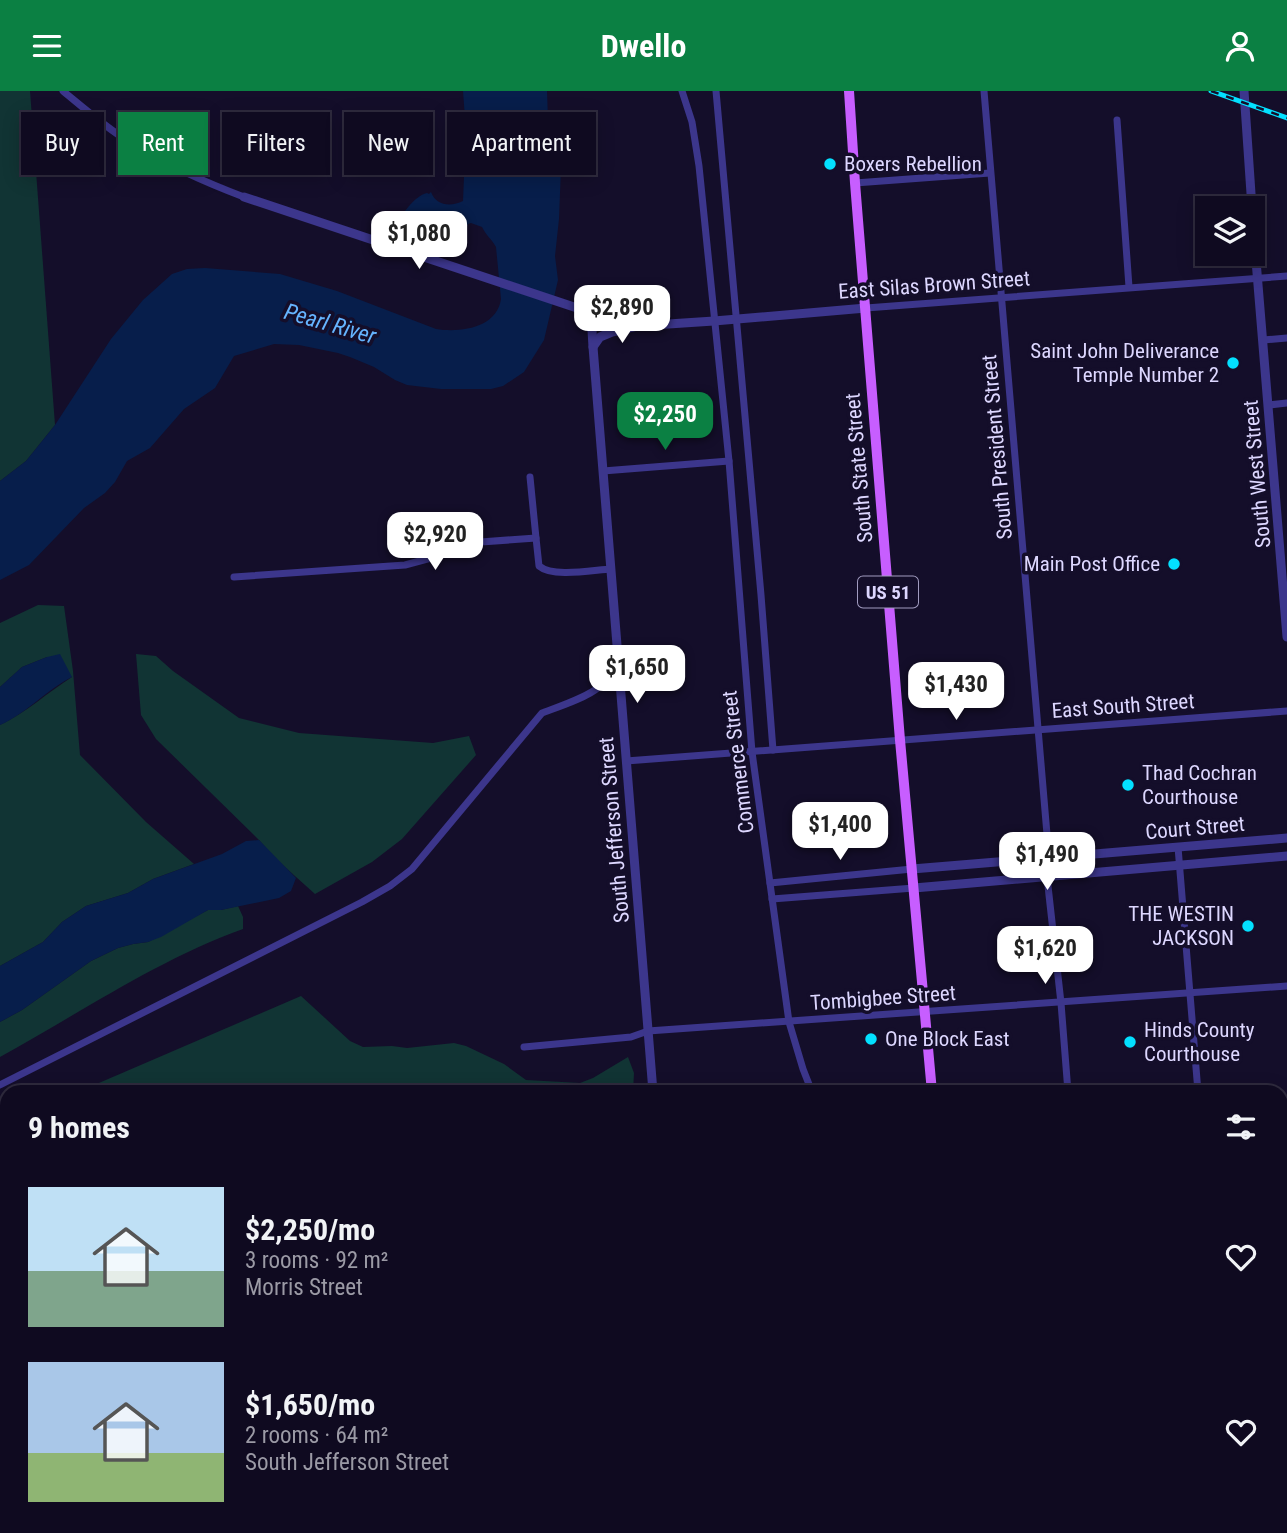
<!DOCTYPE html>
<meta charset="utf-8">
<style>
body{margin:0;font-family:"Roboto Condensed",sans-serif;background:#1d182d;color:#f1f3f6;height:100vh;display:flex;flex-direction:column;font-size:26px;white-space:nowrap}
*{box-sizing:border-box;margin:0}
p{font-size:23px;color:#9b9aa5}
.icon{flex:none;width:38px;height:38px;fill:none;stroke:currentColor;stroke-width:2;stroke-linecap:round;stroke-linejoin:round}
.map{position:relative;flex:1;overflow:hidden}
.side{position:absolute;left:0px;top:994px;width:1288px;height:448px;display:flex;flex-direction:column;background:#0f0a20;border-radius:21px 21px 0 0;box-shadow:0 4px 18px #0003,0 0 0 2px #2f2b3e}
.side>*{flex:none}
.guide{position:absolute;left:21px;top:21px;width:700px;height:63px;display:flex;gap:14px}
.buttons{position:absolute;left:1195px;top:105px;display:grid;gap:14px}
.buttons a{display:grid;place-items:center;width:70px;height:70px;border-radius:0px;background:#0f0a20;box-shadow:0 4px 18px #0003,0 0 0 2px #2f2b3e;font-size:35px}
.price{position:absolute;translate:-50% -60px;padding:0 16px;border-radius:14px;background:#fff;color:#222;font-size:23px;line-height:46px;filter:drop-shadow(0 2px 4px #0008)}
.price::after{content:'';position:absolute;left:50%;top:42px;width:21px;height:16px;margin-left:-10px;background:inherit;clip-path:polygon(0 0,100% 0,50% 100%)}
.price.selected{background:#0b8043;color:#fff}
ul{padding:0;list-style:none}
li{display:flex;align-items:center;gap:21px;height:175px;padding:0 28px}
li span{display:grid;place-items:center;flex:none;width:196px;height:140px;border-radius:0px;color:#555}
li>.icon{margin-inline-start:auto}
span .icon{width:84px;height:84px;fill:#fffc;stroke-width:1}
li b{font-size:30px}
h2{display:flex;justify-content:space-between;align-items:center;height:84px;padding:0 28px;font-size:30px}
.tag{padding:0 24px;border-radius:0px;background:#0f0a20;box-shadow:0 4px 18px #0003,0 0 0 2px #2f2b3e;font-size:24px;line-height:63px}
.tag.selected{background:#0b8043;color:#fff}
header{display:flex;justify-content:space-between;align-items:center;height:91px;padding:0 28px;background:#0b8043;color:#fff;font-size:32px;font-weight:700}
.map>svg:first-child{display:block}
.green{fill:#113434}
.water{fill:#071e4b}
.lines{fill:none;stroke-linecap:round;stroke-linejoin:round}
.minor{stroke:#3c368c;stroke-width:7}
.tertiary{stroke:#3c368c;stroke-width:9}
.secondary{stroke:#756eff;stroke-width:10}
.primary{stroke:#c75eff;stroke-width:10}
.motorway{stroke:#ff52a1;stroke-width:12}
.rail-casing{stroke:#03e0ff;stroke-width:5}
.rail{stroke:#140e2a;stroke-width:2.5;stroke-dasharray:8;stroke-linecap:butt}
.poi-dot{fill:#03e0ff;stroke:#140e2a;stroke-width:2.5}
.labels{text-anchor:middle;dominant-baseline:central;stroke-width:7;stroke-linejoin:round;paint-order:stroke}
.shield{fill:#140e2a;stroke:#a19bbf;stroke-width:2}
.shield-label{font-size:19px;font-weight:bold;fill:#ddd7ff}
.poi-label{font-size:21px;fill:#ddd7ff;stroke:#140e2a;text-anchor:start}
.street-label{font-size:21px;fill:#ddd7ff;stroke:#140e2a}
.water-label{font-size:23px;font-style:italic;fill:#65b4ff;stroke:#140e2a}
</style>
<header><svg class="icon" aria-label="menu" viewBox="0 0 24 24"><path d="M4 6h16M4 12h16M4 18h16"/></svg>Dwello<svg class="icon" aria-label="person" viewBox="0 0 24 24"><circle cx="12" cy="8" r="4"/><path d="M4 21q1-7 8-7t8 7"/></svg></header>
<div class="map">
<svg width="1287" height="1442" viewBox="0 0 1287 1442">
<rect width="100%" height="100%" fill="#140e2a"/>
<!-- green -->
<g class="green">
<path d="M0,0H30L55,334L26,370L0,390Z"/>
<path d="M38,514L64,515L73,580L80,664L146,731L194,773L153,788L128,802L86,815L62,831L43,851L0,875V634C26,622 48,601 72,586L47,566L22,576L0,596V532Z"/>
<path d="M136,563L156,565L173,580L239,627L299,642L433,652L469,645L476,664L402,748L372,771L315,803L276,768L259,749L156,648L141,624Z"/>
<path d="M238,815L243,826V838C157,869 80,922 0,966V931L22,919L91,870L118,857L133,853L148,851L208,819H221Z"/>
<path d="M301,905L350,950L363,956L392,955L407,957L454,952L466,955L504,973L526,989L580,992L593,987L628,966L634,982L633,1001H78Z"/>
<path d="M7,1036V1255L0,1263V1073L4,1070L2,1042Z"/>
<path d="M7,1368V1435H680V1442H0V1373Z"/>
</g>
<!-- water -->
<g class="water">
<path d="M463,0H547L548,28L550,41L556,52L561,76L559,128L555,165L558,189L544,249L524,281L503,295L491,298H441L407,294L395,289L374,276L350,266L338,262L299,254L274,253L234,265L215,297L184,318L150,357L127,370L115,391L105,402L84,417L29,474L0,489V390L26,370L55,334L111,248L143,209L172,183L187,178L205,177L280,183L337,200L436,238C460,242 497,237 501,208L496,156C491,147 487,146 482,136L471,132L468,133L466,137L447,140L435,137L412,144L402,143L396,136C401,124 414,105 427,102L429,103L431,101C436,115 451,116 463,110L464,86L470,67L473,53L471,39L465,27Z"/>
<path d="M60,563L72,586C46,599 27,622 0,634V596L22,576L47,566Z"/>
<path d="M259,749L296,787L291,800L279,807L221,819H208L161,846L148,851L133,853L118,857L91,870L22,919L0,931V875L43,851L62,831L86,815L128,802L153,788L222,763L246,750Z"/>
</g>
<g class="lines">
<!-- minor -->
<g class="minor">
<path d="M63,0C86,19 110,40 137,56C171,76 207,92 244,106"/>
<path d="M682,0L692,31L699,75L729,370L752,661L789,931L803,978L812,1001"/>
<path d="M716,0L761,504L773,659"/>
<path d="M984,0L1049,767L1047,786L1061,912L1068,1001"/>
<path d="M1117,29L1129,196"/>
<path d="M855,92L990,82"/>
<path d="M866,217L1287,185"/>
<path d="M1263,249L1287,247"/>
<path d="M1269,314L1287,312"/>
<path d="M603,380L729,370"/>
<path d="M530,386L536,447"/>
<path d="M234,486L405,474L431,467L467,452L536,447L539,475C553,487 593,479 611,478"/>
<path d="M626,670L1287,620"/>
<path d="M1178,756L1198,1001"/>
<path d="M770,792L912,778"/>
<path d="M772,808L914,797"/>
<path d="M524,956L631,946L648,940L1287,895"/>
<path d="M0,994L362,811L390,795L412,778L542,622C558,616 586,607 599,596C607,590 608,582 619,579"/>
<path d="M0,1363L7,1357"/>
<path d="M1234,1435L1235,1442"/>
</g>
<!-- tertiary -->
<g class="tertiary">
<path d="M1244,0L1252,117"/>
<path d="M244,106L586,220L638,235L714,230L866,217"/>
<path d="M1253,133L1287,546"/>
<path d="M597,224L592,239L593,256L653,1001"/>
<path d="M593,256L600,246L612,241L637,235"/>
<path d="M912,778L1287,747"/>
<path d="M914,797L1287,765"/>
<path d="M690,1435V1442"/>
</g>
<!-- secondary -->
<g class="secondary">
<path d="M1281,1024L1287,1023"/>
<path d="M1281,1150H1287"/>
<path d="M1281,1284H1287"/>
<path d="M1281,1292H1287"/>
<path d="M1281,1425H1287"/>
<path d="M1065,1442L1156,1435"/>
</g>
<!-- primary -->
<g class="primary">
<path d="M849,0L855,92L900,649L932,1001"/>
<path d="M970,1435L971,1442"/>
</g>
<!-- motorway -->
<g class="motorway">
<path d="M0,1281L7,1275"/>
<path d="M0,1309L7,1305"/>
</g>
<!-- rail casing -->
<g class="rail-casing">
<path id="rail" d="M1211,0L1287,27"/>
</g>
<!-- rail -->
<use href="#rail" class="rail"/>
</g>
<!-- markers -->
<g class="poi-dot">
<circle cx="830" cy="73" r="7"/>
<circle cx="1233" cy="272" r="7"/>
<circle cx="1174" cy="473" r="7"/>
<circle cx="1128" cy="694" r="7"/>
<circle cx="1248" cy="835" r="7"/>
<circle cx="871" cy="948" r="7"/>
<circle cx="1130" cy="951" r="7"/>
</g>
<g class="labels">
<!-- shield labels -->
<rect class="shield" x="858" y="485.5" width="60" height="31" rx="5"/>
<g class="shield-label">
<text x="888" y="501">US 51</text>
</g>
<!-- poi labels -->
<g class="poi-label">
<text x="844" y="73">Boxers Rebellion</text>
<text x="1219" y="260" text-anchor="end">Saint John Deliverance<tspan x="1219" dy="24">Temple Number 2</tspan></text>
<text x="1160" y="473" text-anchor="end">Main Post Office</text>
<text x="1142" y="682">Thad Cochran<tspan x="1142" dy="24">Courthouse</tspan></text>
<text x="1234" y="823" text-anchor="end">THE WESTIN<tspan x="1234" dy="24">JACKSON</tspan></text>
<text x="1144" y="939">Hinds County<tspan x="1144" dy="24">Courthouse</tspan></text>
<text x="885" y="948">One Block East</text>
</g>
<!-- street labels -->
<g class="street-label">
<text transform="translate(934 194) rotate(-4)">East Silas Brown Street</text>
<text transform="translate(997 356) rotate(-95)">South President Street</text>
<text transform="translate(859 377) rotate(-95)">South State Street</text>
<text transform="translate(1257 383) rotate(-95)">South West Street</text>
<text transform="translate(1123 615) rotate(-4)">East South Street</text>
<text transform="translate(738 671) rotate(-97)">Commerce Street</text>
<text transform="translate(1195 737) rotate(-5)">Court Street</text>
<text transform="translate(614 739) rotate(-95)">South Jefferson Street</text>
<text transform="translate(883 907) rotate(-4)">Tombigbee Street</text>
</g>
<!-- water labels -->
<g class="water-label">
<text transform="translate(330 233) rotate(16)">Pearl River</text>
</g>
</g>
</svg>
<div class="buttons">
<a><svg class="icon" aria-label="layers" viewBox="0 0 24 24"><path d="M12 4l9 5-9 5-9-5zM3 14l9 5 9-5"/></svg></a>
</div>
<b class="price" style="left:419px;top:180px">$1,080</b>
<b class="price" style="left:622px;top:254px">$2,890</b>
<b class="price selected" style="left:665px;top:361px">$2,250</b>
<b class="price" style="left:435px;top:481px">$2,920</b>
<b class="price" style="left:637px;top:614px">$1,650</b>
<b class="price" style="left:956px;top:631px">$1,430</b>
<b class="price" style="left:840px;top:771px">$1,400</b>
<b class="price" style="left:1047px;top:801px">$1,490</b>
<b class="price" style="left:1045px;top:895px">$1,620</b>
<div class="guide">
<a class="tag">Buy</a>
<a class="tag selected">Rent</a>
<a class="tag">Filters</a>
<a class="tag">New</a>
<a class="tag">Apartment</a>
</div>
<section class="side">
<h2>9 homes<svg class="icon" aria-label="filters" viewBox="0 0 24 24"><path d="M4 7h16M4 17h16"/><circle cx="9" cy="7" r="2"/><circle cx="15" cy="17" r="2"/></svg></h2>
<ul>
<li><span style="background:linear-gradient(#bfe0f5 60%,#7fa58c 0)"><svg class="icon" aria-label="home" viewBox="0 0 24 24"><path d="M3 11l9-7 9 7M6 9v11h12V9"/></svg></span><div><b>$2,250/mo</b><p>3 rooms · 92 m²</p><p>Morris Street</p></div><svg class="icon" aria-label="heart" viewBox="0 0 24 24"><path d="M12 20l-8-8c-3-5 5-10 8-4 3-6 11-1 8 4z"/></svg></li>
<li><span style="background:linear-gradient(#a9c7e8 65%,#8fb573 0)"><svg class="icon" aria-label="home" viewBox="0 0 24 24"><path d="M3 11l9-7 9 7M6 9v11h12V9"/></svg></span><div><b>$1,650/mo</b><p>2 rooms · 64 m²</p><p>South Jefferson Street</p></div><svg class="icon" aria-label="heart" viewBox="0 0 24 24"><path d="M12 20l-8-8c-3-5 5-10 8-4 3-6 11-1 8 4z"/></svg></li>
</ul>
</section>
</div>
